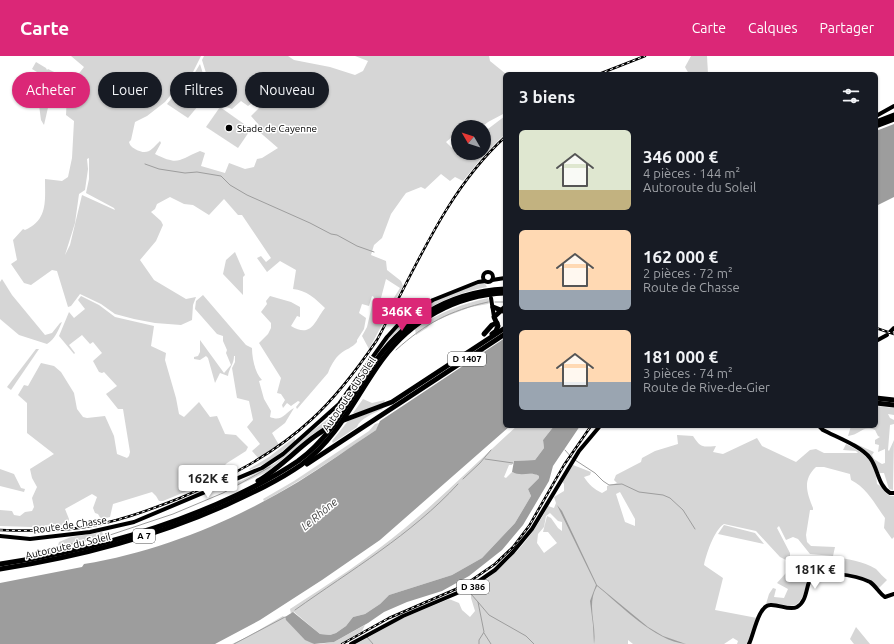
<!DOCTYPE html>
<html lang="fr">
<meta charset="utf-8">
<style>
body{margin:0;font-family:Ubuntu,sans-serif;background:#20242c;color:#f1f3f6;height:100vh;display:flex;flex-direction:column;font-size:15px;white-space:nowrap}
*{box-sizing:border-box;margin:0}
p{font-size:13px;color:#9ea1a6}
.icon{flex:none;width:22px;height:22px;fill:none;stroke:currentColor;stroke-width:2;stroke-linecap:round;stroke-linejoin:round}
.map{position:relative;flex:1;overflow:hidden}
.side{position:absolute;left:503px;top:16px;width:375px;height:356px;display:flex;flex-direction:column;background:#171b24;border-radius:6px;box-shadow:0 1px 3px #0004}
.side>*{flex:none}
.banner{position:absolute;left:12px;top:16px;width:380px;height:36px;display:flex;gap:8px}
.needle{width:26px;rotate:309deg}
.buttons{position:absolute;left:451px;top:64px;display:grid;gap:8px}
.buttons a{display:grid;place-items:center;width:40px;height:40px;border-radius:50%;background:#171b24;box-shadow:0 1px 3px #0004;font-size:20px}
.price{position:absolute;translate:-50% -34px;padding:0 9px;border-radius:4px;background:#fff;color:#222;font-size:13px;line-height:26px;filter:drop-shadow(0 1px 2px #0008)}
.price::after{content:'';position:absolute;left:50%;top:24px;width:12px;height:9px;margin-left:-6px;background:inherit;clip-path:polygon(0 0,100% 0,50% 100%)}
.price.active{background:#db2777;color:#fff}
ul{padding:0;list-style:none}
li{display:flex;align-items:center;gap:12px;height:100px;padding:0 16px}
li span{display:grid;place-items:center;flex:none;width:112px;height:80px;border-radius:6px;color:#555}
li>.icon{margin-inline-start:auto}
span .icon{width:48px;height:48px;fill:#fffc;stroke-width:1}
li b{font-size:17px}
h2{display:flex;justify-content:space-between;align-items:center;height:48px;padding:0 16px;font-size:17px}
.pill{padding:0 14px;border-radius:18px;background:#171b24;box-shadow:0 1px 3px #0004;font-size:14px;line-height:36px}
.pill.active{background:#db2777;color:#fff}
header{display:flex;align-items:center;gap:24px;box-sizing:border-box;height:56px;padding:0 20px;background:#db2777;color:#fff}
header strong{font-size:19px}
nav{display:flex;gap:22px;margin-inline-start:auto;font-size:14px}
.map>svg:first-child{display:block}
.green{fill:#d6d6d6;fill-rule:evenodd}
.water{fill:#9d9d9d}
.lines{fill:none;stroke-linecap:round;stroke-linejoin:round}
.stream{stroke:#9d9d9d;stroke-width:1}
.major{stroke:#000;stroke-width:4}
.highway{stroke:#000;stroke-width:5}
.rail-casing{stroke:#000;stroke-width:2.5}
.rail{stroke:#fff;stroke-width:1;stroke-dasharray:3;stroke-linecap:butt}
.poi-dot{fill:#000;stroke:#fff;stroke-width:1.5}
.labels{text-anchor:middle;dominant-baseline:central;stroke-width:3;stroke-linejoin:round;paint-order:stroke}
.shield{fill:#fff;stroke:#4c4c4c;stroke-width:1}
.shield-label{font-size:9px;font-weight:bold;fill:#000}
.poi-label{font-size:10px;fill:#000;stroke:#fff;text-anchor:start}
.street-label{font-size:10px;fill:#000;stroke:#fff}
.water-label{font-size:11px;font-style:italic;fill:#3e3e3e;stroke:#fff}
</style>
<header>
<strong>Carte</strong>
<nav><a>Carte</a><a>Calques</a><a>Partager</a></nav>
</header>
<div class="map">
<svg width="894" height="588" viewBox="0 0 894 588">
<rect width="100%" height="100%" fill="#fff"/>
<!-- green -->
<g class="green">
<path d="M71,0H201L193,16L179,29L165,46L147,60L135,66L131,84L129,86C130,90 132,91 135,93C148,100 151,94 160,85L161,87L155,98C179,110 178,104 200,95L205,97L201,110L225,117L229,107L245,113L254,111L257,103L262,102L278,92L256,73L259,69L251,60L259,52L271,48L265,37L248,50L241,45L232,53L207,44L205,40L206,17L202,4L204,0H288L294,4L330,11L355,19L363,15L368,5L355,0H489L490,5L506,18H505V57L488,66L482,71H458V76L446,86L452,92L458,89L459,98L484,97V76L505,60V78L483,100L463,125L455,121L450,125L441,118L425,133L421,131L406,137L403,141L391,158L382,182L374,189L371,199L386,205L387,214L401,225L403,230L369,293L362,280L367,271L374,241L372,240L369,250L362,248L359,257L366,262L364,273L357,284V286C352,292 346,293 340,298C335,302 330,311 328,317L297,353L296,351L300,346L298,345L291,350L287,347L283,352L282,349L285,344L281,338L277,337L281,322L259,287L268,278L271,272V267L261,256L267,248L266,245L270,240L291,246L300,251V261L297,260L291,270C312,283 315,264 325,252C316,243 306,234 293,233L296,214L280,205L267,216L257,202L261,200L266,206L271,202L242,159H238L224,143L209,159L193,149L184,148L170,141L157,148L155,153L151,156L161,165L163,169L156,185L140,204L154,224L186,243L196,241L193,249L192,264L181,269L155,267L134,263L115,258L101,248L80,238L71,250L68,251L57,215L52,214L31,229L24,227L11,208L17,204L13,184L23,173L25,174C48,164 45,145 45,123L62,125L68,121L72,102L74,65L66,59L67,39L72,32L70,28L66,26L68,19L77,20L84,11ZM89,102V123L86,137L114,152L115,154L82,139L70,189L65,199L75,167L79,138L85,134L88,113L87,103ZM386,223L400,232L390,248L381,242Z"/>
<path d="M691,0H707L708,18H689L685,11Z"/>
<path d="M36,6L46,12L47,14L48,13L56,17L44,69L41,64L36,27L42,19L32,13Z"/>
<path d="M200,8L204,21L203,44L188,62L167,48L184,27L194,18Z"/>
<path d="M220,51L251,73L238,92L206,71Z"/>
<path d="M235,196L245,219L243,221V239L223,218L226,204Z"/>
<path d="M2,223L12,239L45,279L52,277L60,267L62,266C58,275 55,283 47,288L19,279L0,263V226Z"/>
<path d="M484,226L487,231C446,239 413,257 385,288C396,257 455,234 484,226Z"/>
<path d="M203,239L246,289L252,292C252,302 255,317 262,324L259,325L264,343L271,355L270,361C282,366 285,357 294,352L285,367L272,377L279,389L259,403L252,395L260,388L247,371L253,364L249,345L237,342L232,312L235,306V300H234C234,308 229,312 228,320L220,317L215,327L208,302L206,300L200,304L194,303V301L198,300L200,296V284L224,317L231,309L226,297L227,294L223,285V280L217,278L195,253L196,245Z"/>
<path d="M81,240L99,249L115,261L154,270L151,290L166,297L165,304L176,342L179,358L184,361L199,346L210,361L217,360L225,378L236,379L248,391L246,395L227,407L225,409L208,416L198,424L188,422L186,414L182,410L180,412L187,435L163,445H159L156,440L152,436L113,448L110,461L101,463L98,458L95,457L93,452L97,441L92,438L65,453L69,463L68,469L32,471L0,470V454L12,455L14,459L20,460L25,456L32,455L34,451L32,442L37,431L32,422L30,413L54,398L27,377V347L18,339L24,329L28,330L41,307L54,310L61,316L74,337L77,353L83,361L87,362L105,360L114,380L117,398L127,402L129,400L130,396L123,353H118L106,338L117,330L104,316L102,317L99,316L93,305L102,297L93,286L90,288L82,279L69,289L75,297L74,298L59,280L69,256L74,262L85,253L78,244Z"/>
<path d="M488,242L490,246L488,248L471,251L447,260L430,268L427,272L416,279L415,273C439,257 460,248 488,242Z"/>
<path d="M36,293H39L11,334L7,331Z"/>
<path d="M363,343L372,347L385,344L384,347L355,358L353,357Z"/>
<path d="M876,350L894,352V359L888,358L890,362L894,364V368L890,369L888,394L889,395L894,384L893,434L889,433L884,417H879L873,404L853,387H854L874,396L872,399L874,403L882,408L885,407V393L878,396L879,389L875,388V384L880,381L878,380L875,374C862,369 860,379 848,380L851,370H876Z"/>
<path d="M382,352L383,353C375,357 360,362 357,371L333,387L332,385L348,365Z"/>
<path d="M336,357L335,363L331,367L313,378L267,416L228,434L227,432L275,407L312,375Z"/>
<path d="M379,367L378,372L376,374C339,399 303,424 264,445L263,443L294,425L369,375L375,368Z"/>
<path d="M517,370H554L543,384L544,392L535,404L514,405L512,409H509L504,421L506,422L512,416L514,417L536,418L539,420V422L528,433L531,440L515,467L482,502L452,519L389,539L380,548L365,558L353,561L346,570L336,577L330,579L320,578L294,556L291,558L290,553C329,528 369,502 405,472C444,440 479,404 517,370Z"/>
<path d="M677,379L693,380C701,392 702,391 716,390L713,396L723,398L757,382L762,390L796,406L810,394L816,393L824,397H858L856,395L843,394L846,388C865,397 876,406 877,428C884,431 885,441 894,440V481L892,483L884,472L885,462C874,447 867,432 851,424L850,418L824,411H816C802,424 807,437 813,452V454H810L806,479L807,486L811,490L835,491L833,500L810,498L798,483L793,481L786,484L779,470L777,472L790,497V506L780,501L756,475L724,468C714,474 706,499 704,509L723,522L715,554L757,562L748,588H737L738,585L733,582L724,588H633L628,584V588H356L403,562L449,543L459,547L462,554L470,561L475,555L471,542V535C502,513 531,485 548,450L554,452L556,447L554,441L564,435V428L562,425L573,409L591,416L590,419L584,421C589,429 594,433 602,437L607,434V430L617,427L614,424L616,419L641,406L642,402L655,395L678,388ZM620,436L635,463V470L625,466L616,438ZM550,457L558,465L562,466V475L558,472L551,462L547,460L543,476H548L557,487L544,497L537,487L538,478L544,471L546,460Z"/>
<path d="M295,381V385L270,405L250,414L249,413L269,401Z"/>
<path d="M0,413L14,418L21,432L25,433L24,436L0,430Z"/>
<path d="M724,469L755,477L764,488L718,478Z"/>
<path d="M102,476L104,480L57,493L59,486L71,481Z"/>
<path d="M833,501C847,503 863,505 876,513C880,517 883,521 887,524L879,532L874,527L830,516Z"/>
<path d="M786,517L807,527C798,561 792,546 766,548L769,538L773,532L776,533L774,541L784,542L788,533L777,527Z"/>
<path d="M283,560C293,570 301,581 314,588H232L247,581Z"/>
<path d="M365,569L362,575L340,588H319L334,586Z"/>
<path d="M856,571L870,588H854L850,583Z"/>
</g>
<!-- water -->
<g class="water">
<path d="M894,68V141L876,150V75Z"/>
<path d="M505,282V370H510L380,484L322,524L260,564L215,588H0V527L82,511L84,508C159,496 233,465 298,426C324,410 350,391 376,374L380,365L386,361Z"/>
<path d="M554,370H580L553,410L549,425L523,469L502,494L469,520L442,535L407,546L384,556L368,567L334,586L314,588L305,584L286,564L285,561L293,556L320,578L330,579L336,577L346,570L353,561L365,558L380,548L389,539L452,519L482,502L515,467L531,440L528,433L539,422V420C531,415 521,421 512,416L514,405L535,404L544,392L543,384Z"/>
<path d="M557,449L562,455L597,529L648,571L663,580L686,588C654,585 621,549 597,530C586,549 597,569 594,588L593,569L590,545L596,529Z"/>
</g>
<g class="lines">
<!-- stream -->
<g class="stream">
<path d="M145,108L159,113L185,117L197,116L221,120L230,129L247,139L310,167L331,178L337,179L357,190L374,196"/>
<path d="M495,246H505"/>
<path d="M396,294C426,267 449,255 488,246"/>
<path d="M565,394L572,402"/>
<path d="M485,403L513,407"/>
<path d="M575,404L595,417L603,425L609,429L622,428L639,436L663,439L670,442L683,454L695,473"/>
<path d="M463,423L480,407L491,394"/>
<path d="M110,479L173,458L223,437L270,411"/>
<path d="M60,489H67L102,481"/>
<path d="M471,538L478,546L484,576L479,584V588"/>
<path d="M478,546L489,559L526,580L534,588"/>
<path d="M295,554C351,514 411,479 458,428"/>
<path d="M484,577L491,588"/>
<path d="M367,581L373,588"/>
<path d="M234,588L285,561"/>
</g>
<!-- major -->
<g class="major">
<path d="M876,60L894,50"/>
<circle cx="488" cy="221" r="5"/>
<path d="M492,224L505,222"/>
<path d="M491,242L494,261"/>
<path d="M890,276L894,272"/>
<path d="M876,285L887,279"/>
<path d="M819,370L823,374C836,381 861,390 870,402C878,412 878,430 890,437H894"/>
<path d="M0,480L30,483L90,476L134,466L262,412L283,398L339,348L387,281L406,260L433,244L478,226L485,225"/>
<path d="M351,588L403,560L469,532L495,514L513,496L532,473L579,395L600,370"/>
<path d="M749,588C754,578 758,550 770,549C779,548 789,555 797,551C806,546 806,534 809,526C817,511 858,520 870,526C876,530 879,537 885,541L894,538"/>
</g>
<!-- highway -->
<g class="highway">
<path d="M876,66L894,59"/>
<path d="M876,70L894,63"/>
<path d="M493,251L503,255"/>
<path d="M484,278L492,269L497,267"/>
<path d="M492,278L496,275L498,270L494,261L505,251"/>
<path d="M876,342L894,344"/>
<path d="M876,347L894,349"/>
<path d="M344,364L392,346L505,272"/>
<path d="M307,408L505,278"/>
<path d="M258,425C285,409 305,383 333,369"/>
<path d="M0,508C81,496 163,474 237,439C258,429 279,418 298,405C331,381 348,346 370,313C401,265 448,236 505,233"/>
<path d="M0,513C78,501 154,481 226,449C252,437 278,425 301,409C339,381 355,341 382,304C411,264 456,239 505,237"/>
</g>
<!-- rail casing -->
<g class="rail-casing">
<g id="rail">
<path d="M599,18L645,0"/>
<path d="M876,272L894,278"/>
<path d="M0,474C26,475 53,475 79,472C114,467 147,455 180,442C228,422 273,399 312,363C337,340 358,312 377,284C415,214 445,136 505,81"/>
<path d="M342,588L389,562L463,530L495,508L513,491L529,470L564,409L591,370"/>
</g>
</g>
<!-- rail -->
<use href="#rail" class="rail"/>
</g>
<!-- markers -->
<circle class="poi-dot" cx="229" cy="72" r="4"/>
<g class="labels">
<!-- shield labels -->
<g class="shield">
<rect x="448" y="296" width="38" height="14" rx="3"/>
<rect x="133" y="473" width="22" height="14" rx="3"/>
<rect x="457" y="524" width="32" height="14" rx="3"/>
</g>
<g class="shield-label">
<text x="467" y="303">D 1407</text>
<text x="144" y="480">A 7</text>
<text x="473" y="531">D 386</text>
</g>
<!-- poi labels -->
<g class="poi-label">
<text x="237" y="72">Stade de Cayenne</text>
</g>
<!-- street labels -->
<g class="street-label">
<text transform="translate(349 338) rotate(-56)">Autoroute du Soleil</text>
<text transform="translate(70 469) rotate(-8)">Route de Chasse</text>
<text transform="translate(68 490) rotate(-13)">Autoroute du Soleil</text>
</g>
<!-- water labels -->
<g class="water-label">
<text transform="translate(319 458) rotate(-40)">Le Rhône</text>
</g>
</g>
</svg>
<div class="buttons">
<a><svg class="needle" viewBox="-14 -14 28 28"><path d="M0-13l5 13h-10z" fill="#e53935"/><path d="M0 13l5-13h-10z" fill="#9ea1a6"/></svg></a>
</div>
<b class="price active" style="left:402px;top:276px">346K €</b>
<b class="price" style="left:208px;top:443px">162K €</b>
<b class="price" style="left:815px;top:534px">181K €</b>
<div class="banner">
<a class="pill active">Acheter</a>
<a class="pill">Louer</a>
<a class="pill">Filtres</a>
<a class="pill">Nouveau</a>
</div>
<section class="side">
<h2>3 biens<svg class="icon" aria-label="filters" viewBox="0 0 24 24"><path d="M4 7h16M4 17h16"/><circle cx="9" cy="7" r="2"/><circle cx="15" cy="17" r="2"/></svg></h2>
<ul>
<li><span style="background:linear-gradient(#dfe7d0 75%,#c2b280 0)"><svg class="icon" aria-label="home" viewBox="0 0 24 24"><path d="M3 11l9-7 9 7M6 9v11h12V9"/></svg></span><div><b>346 000 €</b><p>4 pièces · 144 m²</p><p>Autoroute du Soleil</p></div></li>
<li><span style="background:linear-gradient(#ffd9b3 75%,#9aa5b1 0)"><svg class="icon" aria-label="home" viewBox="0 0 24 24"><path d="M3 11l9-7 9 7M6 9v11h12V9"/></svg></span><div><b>162 000 €</b><p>2 pièces · 72 m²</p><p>Route de Chasse</p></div></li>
<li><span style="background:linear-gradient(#ffd9b3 65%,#9aa5b1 0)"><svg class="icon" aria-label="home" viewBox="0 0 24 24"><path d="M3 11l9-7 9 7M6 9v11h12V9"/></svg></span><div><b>181 000 €</b><p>3 pièces · 74 m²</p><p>Route de Rive-de-Gier</p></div></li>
</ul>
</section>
</div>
